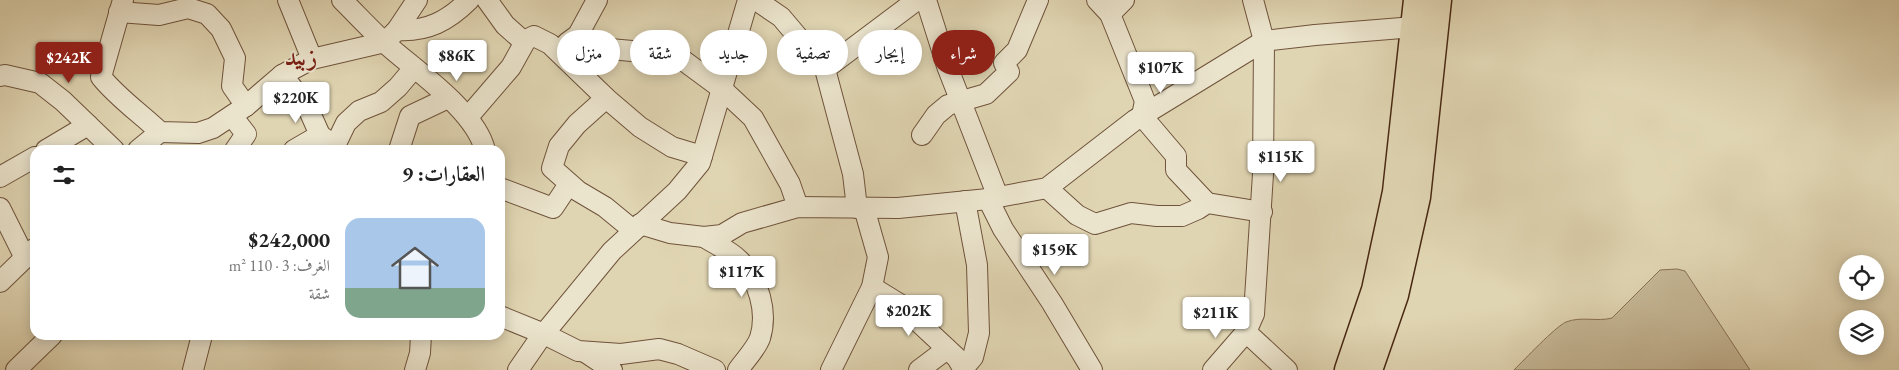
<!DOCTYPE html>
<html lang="ar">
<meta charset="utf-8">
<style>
body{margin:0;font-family:"EB Garamond",Amiri,serif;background:#f2f2f2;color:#222;direction:rtl;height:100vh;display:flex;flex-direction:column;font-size:19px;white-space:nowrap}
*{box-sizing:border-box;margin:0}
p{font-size:16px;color:#767676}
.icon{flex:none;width:28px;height:28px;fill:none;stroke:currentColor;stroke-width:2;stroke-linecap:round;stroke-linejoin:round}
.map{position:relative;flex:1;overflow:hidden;direction:ltr}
.side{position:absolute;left:30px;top:145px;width:475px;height:195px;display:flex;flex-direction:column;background:#fff;border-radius:15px;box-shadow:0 2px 12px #0003;direction:rtl}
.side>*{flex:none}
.top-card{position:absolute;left:520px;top:30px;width:475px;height:45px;direction:rtl;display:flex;gap:10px}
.controls{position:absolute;left:1839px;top:255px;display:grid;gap:10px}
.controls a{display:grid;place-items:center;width:45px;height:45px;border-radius:50%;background:#fff;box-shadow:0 2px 12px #0003;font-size:25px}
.price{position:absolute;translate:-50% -42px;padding:0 11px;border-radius:5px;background:#fff;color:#222;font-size:16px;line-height:32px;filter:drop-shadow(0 1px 2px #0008)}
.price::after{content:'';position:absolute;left:50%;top:30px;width:15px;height:11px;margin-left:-8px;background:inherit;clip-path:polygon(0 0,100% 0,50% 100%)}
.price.current{background:#8f2418;color:#fff}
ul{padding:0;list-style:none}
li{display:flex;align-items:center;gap:15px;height:125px;padding:0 20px}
li span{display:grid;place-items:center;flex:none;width:140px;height:100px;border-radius:15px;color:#555}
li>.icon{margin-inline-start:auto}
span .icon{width:60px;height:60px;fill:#fffc;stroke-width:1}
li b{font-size:21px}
h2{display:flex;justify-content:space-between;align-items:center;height:60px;padding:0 20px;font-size:21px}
.chip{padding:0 18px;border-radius:22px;background:#fff;box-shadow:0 2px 12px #0003;font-size:18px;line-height:45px}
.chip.current{background:#8f2418;color:#fff}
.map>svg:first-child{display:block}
.green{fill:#c6b897;stroke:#887055}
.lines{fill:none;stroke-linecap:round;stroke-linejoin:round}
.minor-casing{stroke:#6f533b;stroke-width:22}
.major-casing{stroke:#492813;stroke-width:29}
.minor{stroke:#ebe4cd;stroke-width:20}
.major{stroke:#e0d5b2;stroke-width:26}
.labels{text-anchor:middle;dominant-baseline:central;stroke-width:4;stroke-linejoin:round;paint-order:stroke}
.district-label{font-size:24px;font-weight:bold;fill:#7a1f14;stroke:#ebe4cd}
</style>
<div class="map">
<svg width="1899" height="370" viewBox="0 0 1899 370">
<rect width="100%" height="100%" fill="#e0d5b2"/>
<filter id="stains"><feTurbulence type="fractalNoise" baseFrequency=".004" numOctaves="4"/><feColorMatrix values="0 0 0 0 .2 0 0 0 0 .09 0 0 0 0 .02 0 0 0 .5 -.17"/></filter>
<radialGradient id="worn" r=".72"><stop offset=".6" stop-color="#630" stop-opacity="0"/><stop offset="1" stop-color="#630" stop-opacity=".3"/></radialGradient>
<!-- green -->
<path class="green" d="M1677,269L1685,271L1750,370H1514C1524,360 1555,327 1566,322C1581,316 1597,322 1612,318L1660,270Z"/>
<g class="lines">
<!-- minor casing -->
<g class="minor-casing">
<g id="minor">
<path d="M123,0L101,77C118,98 140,113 160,132L198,133L213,128L246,106L282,75L312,59L385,42L397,30L417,0"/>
<path d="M288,0L312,59"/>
<path d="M342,0C357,15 371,30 386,44C416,71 475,110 485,150"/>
<path d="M487,0L505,25L524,42"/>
<path d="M756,0L781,17L825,69L853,174L857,208"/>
<path d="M926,0L947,66L998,197"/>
<path d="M1097,0L1110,14L1145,101L1142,116L1176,156V170L1207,203"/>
<path d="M1253,0L1264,41L1263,174L1254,314L1246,332L1287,370"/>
<path d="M119,12L159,15L188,8L207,14L221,29L235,58L232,86L246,106"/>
<path d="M1110,14L1124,0"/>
<path d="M397,30C427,32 448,21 469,0"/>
<path d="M578,35L599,48L676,55L722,89L753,118L790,184L798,207"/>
<path d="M567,43L578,35L597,0"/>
<path d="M825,69L917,0"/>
<path d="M282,75L307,106L320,135L335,146"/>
<path d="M0,76L5,75L40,83L63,101L114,150"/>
<path d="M606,98L577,124L559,146L552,168L578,191L605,207L633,230"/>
<path d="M232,116L246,134L235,150"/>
<path d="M468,117L511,67L526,40L534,36L550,44L606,98L640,127L672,147L702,156"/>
<path d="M922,135L936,115L948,105L986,94L1009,72L1004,63L1017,50L1038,0"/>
<path d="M46,150L88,125"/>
<path d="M138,150L160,132"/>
<path d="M294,150L320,135"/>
<path d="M333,150L346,123L359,111L381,102L398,87L414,68"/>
<path d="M399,150L410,116L448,98"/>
<path d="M0,177L35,157"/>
<path d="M500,188L553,208L569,184"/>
<path d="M1047,188L1077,215L1095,224L1131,213L1157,216H1182L1198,209L1207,203L1262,212"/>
<path d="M988,199L1003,229L1052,303L1092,370"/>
<path d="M0,208L25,258"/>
<path d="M640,224L670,233L704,237L722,235L742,223L798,207L898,208L988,199L1047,188L1135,120L1264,41L1315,35L1414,27"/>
<path d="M704,237C715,244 730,251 739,260C759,280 768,312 760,338C756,349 745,360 738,370"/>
<path d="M0,282L34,249"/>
<path d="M872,287L898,303L957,358L964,370"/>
<path d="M500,316L544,334L578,351L621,354L659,349L678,354L715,370"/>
<path d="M585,352L612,370"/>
<path d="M963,369L973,357L979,333L977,265L965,201"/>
<path d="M16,370L52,335"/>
<path d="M193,370L202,335"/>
<path d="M415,370L420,353L421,335"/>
<path d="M518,370L538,341L612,251L677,191L700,163L748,0"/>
<path d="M831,370L872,287L878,257L864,208"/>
<path d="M919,370L947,349"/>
<path d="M1213,370L1246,332"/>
</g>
</g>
<!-- major casing -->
<g class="major-casing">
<g id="major">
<path d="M1348,370L1375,290L1396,192L1417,0"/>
<path d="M1369,370L1395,295L1417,197L1438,0"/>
</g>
</g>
<!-- minor -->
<use href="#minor" class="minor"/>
<!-- major -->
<use href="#major" class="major"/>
</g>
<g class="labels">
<!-- district labels -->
<g class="district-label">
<text x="301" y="56">زبيد</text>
</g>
</g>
<rect width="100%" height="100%" filter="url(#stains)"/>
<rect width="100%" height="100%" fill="url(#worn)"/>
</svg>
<div class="controls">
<a><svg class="icon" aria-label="locate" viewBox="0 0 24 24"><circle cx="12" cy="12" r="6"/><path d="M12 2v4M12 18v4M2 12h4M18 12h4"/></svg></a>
<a><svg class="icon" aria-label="layers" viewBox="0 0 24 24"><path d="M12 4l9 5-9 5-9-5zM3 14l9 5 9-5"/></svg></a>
</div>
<b class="price" style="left:457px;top:82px">$86K</b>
<b class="price current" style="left:69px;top:84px">$242K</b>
<b class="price" style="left:1161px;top:94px">$107K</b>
<b class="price" style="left:296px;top:124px">$220K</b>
<b class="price" style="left:1281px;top:183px">$115K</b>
<b class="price" style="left:1055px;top:276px">$159K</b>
<b class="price" style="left:742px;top:298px">$117K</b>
<b class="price" style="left:909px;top:337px">$202K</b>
<b class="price" style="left:1216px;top:339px">$211K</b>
<div class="top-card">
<a class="chip current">شراء</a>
<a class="chip">إيجار</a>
<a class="chip">تصفية</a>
<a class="chip">جديد</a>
<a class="chip">شقة</a>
<a class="chip">منزل</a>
</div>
<section class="side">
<h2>العقارات: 9<svg class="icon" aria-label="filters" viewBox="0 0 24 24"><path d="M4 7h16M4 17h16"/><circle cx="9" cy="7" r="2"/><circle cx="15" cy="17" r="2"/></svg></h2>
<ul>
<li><span style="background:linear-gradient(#a9c7e8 70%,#7fa58c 0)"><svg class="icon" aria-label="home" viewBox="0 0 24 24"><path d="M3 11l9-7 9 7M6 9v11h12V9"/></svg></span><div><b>$242,000</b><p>الغرف: 3 · 110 m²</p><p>شقة</p></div></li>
</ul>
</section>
</div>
